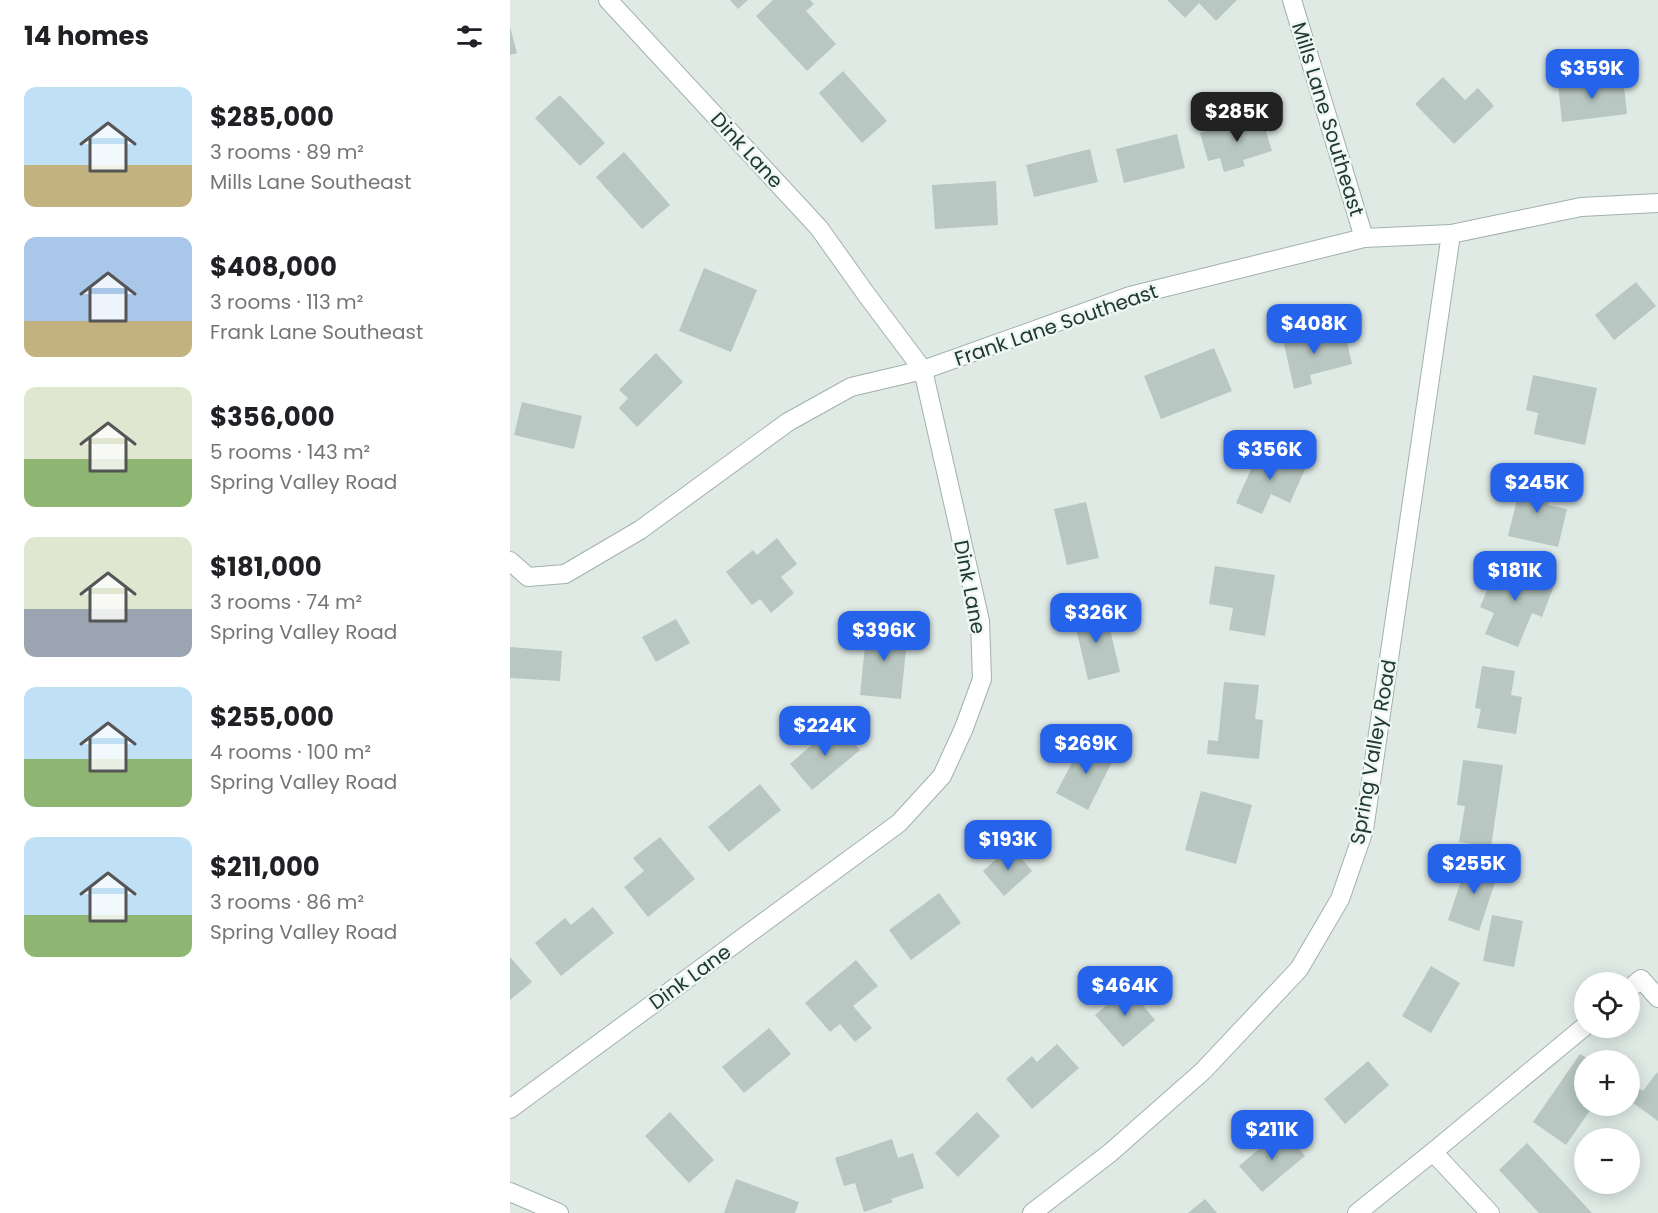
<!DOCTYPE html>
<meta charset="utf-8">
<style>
body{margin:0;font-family:Poppins,sans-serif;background:#f6f6f6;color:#202124;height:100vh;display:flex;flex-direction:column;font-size:22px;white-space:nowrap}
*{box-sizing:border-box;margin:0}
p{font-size:20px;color:#757577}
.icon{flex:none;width:33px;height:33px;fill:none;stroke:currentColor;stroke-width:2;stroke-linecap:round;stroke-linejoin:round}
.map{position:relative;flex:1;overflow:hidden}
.side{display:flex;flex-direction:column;background:#fff;width:510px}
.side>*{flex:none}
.tools{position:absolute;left:1064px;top:972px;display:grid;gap:12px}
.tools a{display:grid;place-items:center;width:66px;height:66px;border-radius:50%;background:#fff;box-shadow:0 3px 15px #0003;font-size:30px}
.price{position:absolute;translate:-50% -51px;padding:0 14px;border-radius:12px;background:#2563eb;color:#fff;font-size:20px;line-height:39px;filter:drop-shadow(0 2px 3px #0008)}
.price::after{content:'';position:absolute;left:50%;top:36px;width:18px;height:14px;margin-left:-9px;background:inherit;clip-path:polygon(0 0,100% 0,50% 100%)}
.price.active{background:#222;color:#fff}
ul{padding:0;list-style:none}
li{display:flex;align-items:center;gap:18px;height:150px;padding:0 24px}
li span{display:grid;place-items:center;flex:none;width:168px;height:120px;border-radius:12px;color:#555}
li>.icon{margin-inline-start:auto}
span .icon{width:72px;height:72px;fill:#fffc;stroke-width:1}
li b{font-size:26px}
h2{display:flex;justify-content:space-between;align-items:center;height:72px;padding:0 24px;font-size:26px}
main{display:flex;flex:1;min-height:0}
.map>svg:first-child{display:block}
.building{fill:#b8c7c1}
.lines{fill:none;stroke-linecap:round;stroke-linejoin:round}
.minor-casing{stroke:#a2b1ac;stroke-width:20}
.minor{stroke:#fff;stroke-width:18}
.labels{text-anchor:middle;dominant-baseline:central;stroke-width:5;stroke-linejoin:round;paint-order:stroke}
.street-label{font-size:20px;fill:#213933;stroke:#eff7f3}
</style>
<main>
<section class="side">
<h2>14 homes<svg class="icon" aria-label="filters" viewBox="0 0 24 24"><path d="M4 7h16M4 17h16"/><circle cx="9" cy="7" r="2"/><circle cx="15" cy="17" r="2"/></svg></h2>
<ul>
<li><span style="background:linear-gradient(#bfe0f5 65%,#c2b280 0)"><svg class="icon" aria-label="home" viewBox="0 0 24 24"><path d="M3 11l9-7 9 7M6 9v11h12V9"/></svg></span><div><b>$285,000</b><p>3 rooms · 89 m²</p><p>Mills Lane Southeast</p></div></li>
<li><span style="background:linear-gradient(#a9c7e8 70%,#c2b280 0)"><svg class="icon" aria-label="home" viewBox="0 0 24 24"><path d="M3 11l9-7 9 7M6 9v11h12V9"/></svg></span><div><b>$408,000</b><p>3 rooms · 113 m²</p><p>Frank Lane Southeast</p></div></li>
<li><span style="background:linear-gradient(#dfe7d0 60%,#8fb573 0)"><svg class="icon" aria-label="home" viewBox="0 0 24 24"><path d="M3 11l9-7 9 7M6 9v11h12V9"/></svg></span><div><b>$356,000</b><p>5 rooms · 143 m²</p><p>Spring Valley Road</p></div></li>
<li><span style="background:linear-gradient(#dfe7d0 60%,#9aa5b1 0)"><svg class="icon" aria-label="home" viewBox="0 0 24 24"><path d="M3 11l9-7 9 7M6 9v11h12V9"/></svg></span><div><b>$181,000</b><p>3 rooms · 74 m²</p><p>Spring Valley Road</p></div></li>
<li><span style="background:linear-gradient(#bfe0f5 60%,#8fb573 0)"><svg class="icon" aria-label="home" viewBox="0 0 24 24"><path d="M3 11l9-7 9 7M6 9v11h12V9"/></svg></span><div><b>$255,000</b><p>4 rooms · 100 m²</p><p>Spring Valley Road</p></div></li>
<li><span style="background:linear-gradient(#bfe0f5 65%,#8fb573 0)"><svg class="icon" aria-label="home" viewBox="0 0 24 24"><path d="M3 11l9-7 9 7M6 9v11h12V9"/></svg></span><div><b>$211,000</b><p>3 rooms · 86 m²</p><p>Spring Valley Road</p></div></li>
</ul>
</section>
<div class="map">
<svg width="1148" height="1213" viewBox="0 0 1148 1213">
<rect width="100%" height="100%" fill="#dfeae5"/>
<!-- building -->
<g class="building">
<path d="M220,0H238L228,9Z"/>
<path d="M263,0H300L304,4L296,11L326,44L297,71L246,16Z"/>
<path d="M657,0H727L706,21L689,3L675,18Z"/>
<path d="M0,27L7,53L0,55Z"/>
<path d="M333,71L377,121L352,143L309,93Z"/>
<path d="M933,77L955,100L968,88L984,106L944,144L905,104Z"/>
<path d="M1113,77L1117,114L1052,122L1048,85Z"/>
<path d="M50,95L95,143L70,166L25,118Z"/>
<path d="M751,115L762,151L733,160L735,166L714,172L710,158L698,161L690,133Z"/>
<path d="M667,134L675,168L614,183L606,149Z"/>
<path d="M580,149L588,182L524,197L516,165Z"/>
<path d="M114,152L160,205L132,229L86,177Z"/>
<path d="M486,181L488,225L425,229L422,185Z"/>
<path d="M194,268L247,290L221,352L169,331Z"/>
<path d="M1126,282L1146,306L1104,340L1085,315Z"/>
<path d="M801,327L804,340L835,333L842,364L800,375L802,384L784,389L772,335Z"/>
<path d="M704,348L722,391L651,419L634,376Z"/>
<path d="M146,353L173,382L127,427L109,408L118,398L109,390Z"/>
<path d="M1023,375L1087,388L1075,445L1024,434L1028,413L1016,410Z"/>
<path d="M12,402L72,416L64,449L4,435Z"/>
<path d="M751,447L796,467L780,503L761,494L752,514L726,503Z"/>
<path d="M1013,475L1043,482L1038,505L1057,509L1048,547L998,536Z"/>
<path d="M576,502L589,558L557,565L544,509Z"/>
<path d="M267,538L287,564L271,577L284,593L261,613L250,599L242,605L216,572L243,550L247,555Z"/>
<path d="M990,560L1045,583L1032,617L1022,613L1008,647L975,634L984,613L970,607Z"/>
<path d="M705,566L765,575L755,636L719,630L723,608L699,604Z"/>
<path d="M595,608L610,672L578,680L563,615Z"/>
<path d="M166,619L180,643L146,662L132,637Z"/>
<path d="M357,626L398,630L391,699L350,695Z"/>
<path d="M0,647L52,651L50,681L0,678Z"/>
<path d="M972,666L1005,671L1001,695L1012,697L1006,734L967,728L971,709L965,708Z"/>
<path d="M714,682L749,685L745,719L753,720L749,759L697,754L698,740L708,741Z"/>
<path d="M327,723L350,750L302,790L280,764Z"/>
<path d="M574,740L605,756L578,810L546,793Z"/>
<path d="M953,760L993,765L981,847L949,842L955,806L947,805Z"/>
<path d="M250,784L271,810L219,852L198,827Z"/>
<path d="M691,791L742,805L726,864L675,850Z"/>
<path d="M150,837L185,879L138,917L114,887L134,871L123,858Z"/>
<path d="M501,846L522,871L494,896L473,871Z"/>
<path d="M958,860L989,870L969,931L938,920Z"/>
<path d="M429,893L451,923L401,960L379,930Z"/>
<path d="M83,907L104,933L51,976L25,943L55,918L61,925Z"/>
<path d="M982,915L1013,921L1004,967L973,961Z"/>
<path d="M0,957L22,982L0,1000Z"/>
<path d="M346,960L368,986L343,1006L362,1028L345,1042L330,1024L320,1032L295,1003Z"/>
<path d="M921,966L950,983L921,1033L892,1016Z"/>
<path d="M618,987L645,1020L613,1047L585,1015Z"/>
<path d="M259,1028L281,1054L234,1093L212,1067Z"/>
<path d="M547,1044L569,1068L522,1109L496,1079L522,1056L527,1062Z"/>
<path d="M1070,1054L1080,1060H1074V1106H1083L1056,1145L1023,1122Z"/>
<path d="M858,1061L879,1085L835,1124L814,1099Z"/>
<path d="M1147,1072L1148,1074V1121L1119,1100V1082L1133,1091Z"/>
<path d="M160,1112L204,1160L179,1183L135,1136Z"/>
<path d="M467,1112L490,1136L448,1177L425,1153Z"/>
<path d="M773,1129L795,1156L752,1192L729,1166Z"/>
<path d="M382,1139L388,1158L403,1153L414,1188L381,1199L383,1202L354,1212L345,1183L334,1186L325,1158Z"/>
<path d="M1017,1143L1082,1213H1029L989,1170Z"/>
<path d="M226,1179L289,1202L285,1213H214Z"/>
<path d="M695,1199L707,1213H678Z"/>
</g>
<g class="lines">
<!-- minor casing -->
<g class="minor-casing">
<g id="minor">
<path d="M782,0L854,238"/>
<path d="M0,561L18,577L55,574L130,530L278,422L341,387L413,370L620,296L854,238L941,234L1071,207L1148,203"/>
<path d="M1119,989L1131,979L1148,998"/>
<path d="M0,1109L389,823L432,776L454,728L472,679L470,621L413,370L356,294L309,228L98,0"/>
<path d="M923,1152L980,1213"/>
<path d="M0,1192L49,1213"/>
<path d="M522,1213L600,1153L693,1071L789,969L830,899L854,830L941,234"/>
<path d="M847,1213L923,1152L1074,1027"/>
</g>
</g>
<!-- minor -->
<use href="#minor" class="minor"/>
</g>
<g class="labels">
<!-- street labels -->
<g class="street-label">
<text transform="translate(818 119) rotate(73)">Mills Lane Southeast</text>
<text transform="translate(237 150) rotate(47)">Dink Lane</text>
<text transform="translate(546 325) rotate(-19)">Frank Lane Southeast</text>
<text transform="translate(460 587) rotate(79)">Dink Lane</text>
<text transform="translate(863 752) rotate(-80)">Spring Valley Road</text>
<text transform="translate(180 977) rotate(-36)">Dink Lane</text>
</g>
</g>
</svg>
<div class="tools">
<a><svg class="icon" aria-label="locate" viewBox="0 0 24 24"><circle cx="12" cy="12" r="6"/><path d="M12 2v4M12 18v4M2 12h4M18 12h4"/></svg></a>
<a>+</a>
<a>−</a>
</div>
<b class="price" style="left:1082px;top:100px">$359K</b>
<b class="price active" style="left:727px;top:143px">$285K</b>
<b class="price" style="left:804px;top:355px">$408K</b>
<b class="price" style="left:760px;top:481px">$356K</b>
<b class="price" style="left:1027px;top:514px">$245K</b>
<b class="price" style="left:1005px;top:602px">$181K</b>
<b class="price" style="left:586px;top:644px">$326K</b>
<b class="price" style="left:374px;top:662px">$396K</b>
<b class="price" style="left:315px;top:757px">$224K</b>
<b class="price" style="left:576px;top:775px">$269K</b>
<b class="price" style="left:498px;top:871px">$193K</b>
<b class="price" style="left:964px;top:895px">$255K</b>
<b class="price" style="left:615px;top:1017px">$464K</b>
<b class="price" style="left:762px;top:1161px">$211K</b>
</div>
</main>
